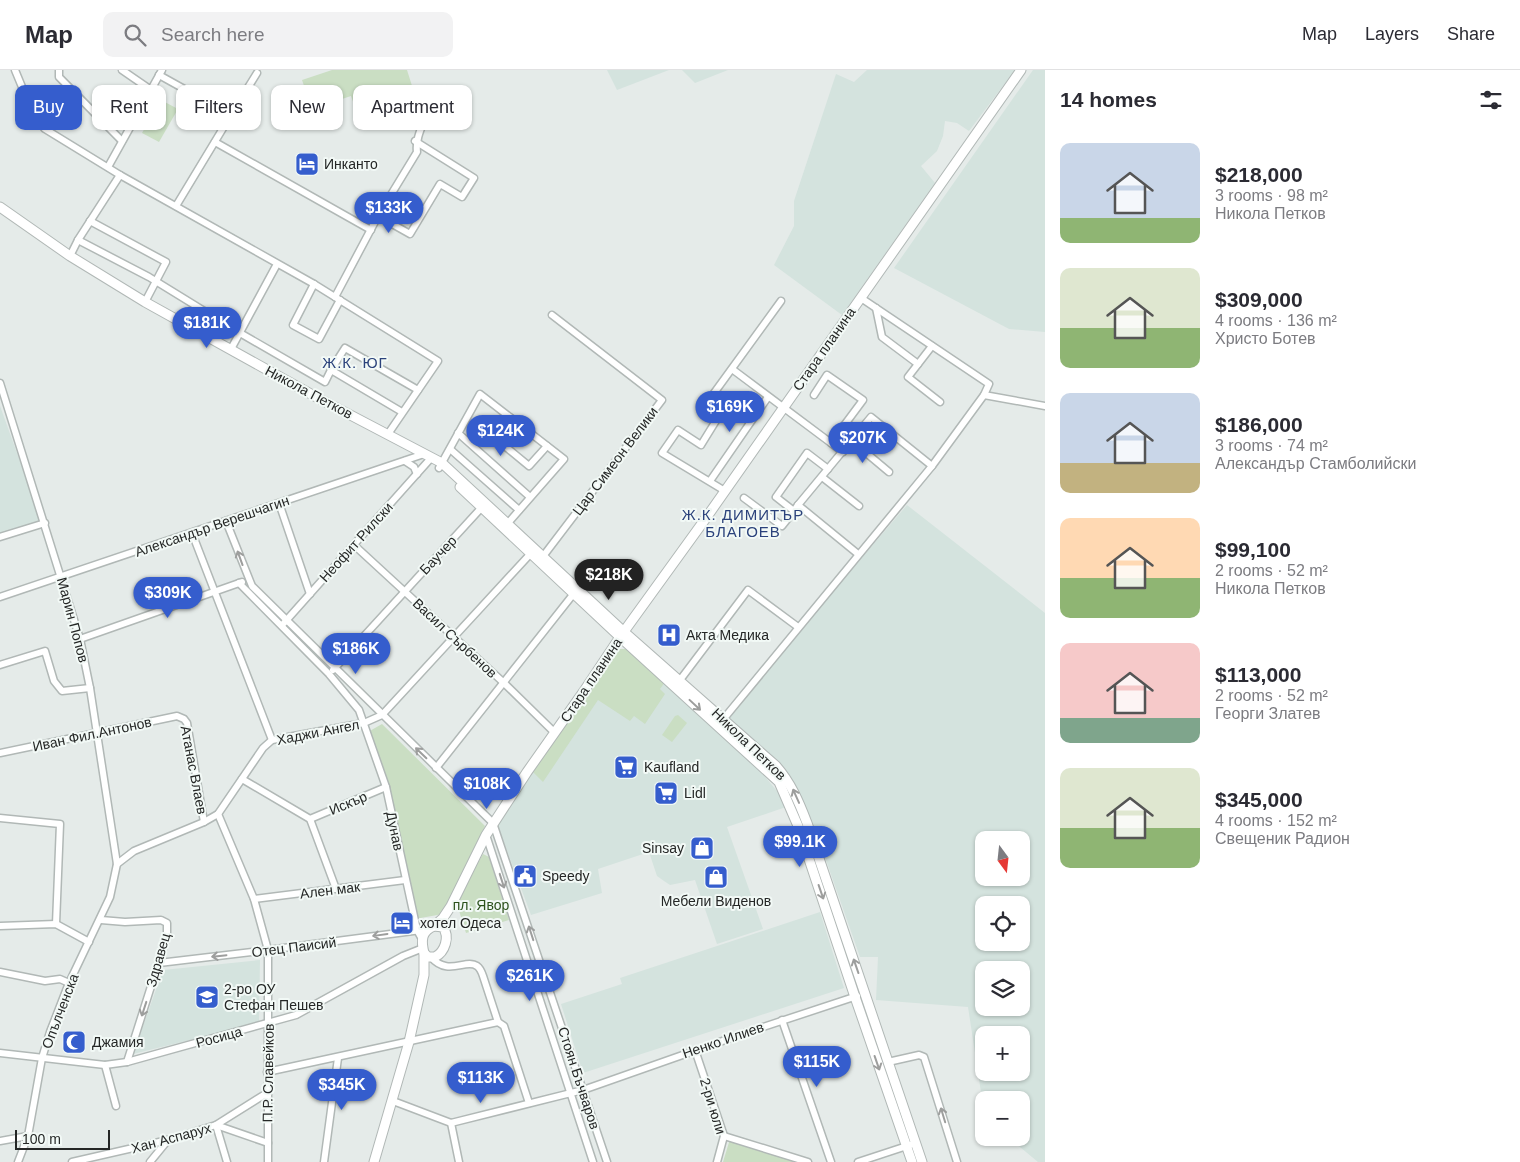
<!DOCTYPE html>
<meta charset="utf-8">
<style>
body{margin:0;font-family:Arial,sans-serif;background:#f2f2f3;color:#2b2b33;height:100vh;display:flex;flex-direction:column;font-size:19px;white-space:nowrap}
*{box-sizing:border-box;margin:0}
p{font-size:16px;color:#7c7c81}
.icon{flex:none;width:28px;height:28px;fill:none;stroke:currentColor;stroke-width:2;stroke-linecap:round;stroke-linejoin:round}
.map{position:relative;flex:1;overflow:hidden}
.details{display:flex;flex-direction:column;background:#fff;width:475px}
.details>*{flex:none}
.top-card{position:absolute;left:15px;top:15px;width:475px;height:45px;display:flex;gap:10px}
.needle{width:32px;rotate:165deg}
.buttons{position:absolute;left:975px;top:761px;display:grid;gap:10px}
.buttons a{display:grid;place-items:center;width:55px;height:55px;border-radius:10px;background:#fff;box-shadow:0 1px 4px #0004;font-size:25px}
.scale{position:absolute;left:15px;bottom:12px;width:95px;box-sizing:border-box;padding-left:5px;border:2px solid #252726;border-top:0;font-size:14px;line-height:18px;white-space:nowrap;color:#252726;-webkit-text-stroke:4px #f2f9f6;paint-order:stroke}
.price{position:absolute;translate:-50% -42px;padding:0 11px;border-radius:18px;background:#355dcd;color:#fff;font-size:16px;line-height:32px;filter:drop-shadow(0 1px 2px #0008)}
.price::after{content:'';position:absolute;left:50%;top:30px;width:15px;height:11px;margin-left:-8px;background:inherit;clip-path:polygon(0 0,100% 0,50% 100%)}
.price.selected{background:#222;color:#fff}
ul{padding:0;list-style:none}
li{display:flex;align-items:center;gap:15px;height:125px;padding:0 15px}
li span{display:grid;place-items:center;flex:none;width:140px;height:100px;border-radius:10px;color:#555}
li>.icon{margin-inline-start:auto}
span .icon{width:60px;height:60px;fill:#fffc;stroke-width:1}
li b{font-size:21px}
h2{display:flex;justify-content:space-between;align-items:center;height:60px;padding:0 15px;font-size:21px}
.tag{padding:0 18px;border-radius:10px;background:#fff;box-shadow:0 1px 4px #0004;font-size:18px;line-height:45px}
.tag.selected{background:#355dcd;color:#fff}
header{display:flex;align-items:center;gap:30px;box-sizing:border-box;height:70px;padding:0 25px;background:#fff;border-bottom:1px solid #e1e1e2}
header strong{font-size:24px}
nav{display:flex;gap:28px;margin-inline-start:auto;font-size:18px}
.search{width:350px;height:45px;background:#f2f2f3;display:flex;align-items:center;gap:12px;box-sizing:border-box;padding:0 18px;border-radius:10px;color:#7c7c81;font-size:19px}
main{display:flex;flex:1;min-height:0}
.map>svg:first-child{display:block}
.built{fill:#d4e3de;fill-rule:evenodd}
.green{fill:#cadec3}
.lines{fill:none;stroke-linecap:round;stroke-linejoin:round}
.street-casing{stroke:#b1b8b6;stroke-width:9}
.secondary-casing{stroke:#b1b8b6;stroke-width:11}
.street{stroke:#fff;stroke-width:6}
.secondary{stroke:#fff;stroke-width:9}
.oneway{stroke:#9d9e9d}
.labels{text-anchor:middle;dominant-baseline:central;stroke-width:4;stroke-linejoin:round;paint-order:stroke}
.poi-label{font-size:14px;fill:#252726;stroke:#f2f9f6;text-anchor:start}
.street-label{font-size:14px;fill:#252726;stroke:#f2f9f6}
.park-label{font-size:14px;fill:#2c521c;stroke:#f2f9f6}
.neighbourhood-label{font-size:15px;letter-spacing:1px;fill:#2b427b;stroke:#f2f9f6}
</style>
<header>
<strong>Map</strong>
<div class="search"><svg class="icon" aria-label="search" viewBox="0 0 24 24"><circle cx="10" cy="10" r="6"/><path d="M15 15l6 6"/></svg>Search here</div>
<nav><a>Map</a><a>Layers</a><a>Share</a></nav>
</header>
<main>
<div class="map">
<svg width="1045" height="1092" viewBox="0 0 1045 1092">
<rect width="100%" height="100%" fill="#e5ebe9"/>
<!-- built -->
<g class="built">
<path d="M607,0H669L617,20Z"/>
<path d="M682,0H728L695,13Z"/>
<path d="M867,0H1015L969,61L957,53L945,51L943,66L937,81L921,96L935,113L842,245L774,195L794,156V131L836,4L854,12Z"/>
<path d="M1033,0H1045V262L1009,259L894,198Z"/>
<path d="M0,336L43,455L0,468Z"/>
<path d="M907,435L1045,543V1092H1038L1009,1068H1021V1030H984V1042L968,937L876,930L878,887H860L821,776L815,778L786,707L724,649ZM984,770H1021V808H984ZM984,835H1021V872H984ZM984,900H1021V938H984ZM984,965H1021V1002H984Z"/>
<path d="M618,579L665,612L761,702L777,721L786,737L727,757L763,859L717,874L695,810L670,815L664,811L657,806L649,782L598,799L602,823L531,845L497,754Z"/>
<path d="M820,842L844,918L583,1003L561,934L622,914L620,908Z"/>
<path d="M260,890L259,953L133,984L163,900Z"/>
</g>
<!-- green -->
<g class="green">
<path d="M332,0H407L419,38L362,57L351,26L312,39L302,10Z"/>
<path d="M161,30L178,39L159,72L142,63Z"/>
<path d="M618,579H628L665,612L660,619L665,624L645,654L634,646L630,651L598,630L543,712L533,702Z"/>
<path d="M678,645L687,653L672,672L662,665L675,646Z"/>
<path d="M382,654L485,756L443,844L415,849L390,717L368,662Z"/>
<path d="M483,784L489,787L509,850L466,863L456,831Z"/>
<path d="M730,1069L804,1092H723Z"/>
</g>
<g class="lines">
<!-- street casing -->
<g class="street-casing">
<g id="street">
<path d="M15,0L34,46L45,59L120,105L314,214L438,291L388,364"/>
<path d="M59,0V7L122,71"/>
<path d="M122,0L151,20"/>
<path d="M159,5L231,45L257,3"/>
<path d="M215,72L371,160"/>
<path d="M108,97L162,0"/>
<path d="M176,136L231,45"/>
<path d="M378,146L410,164L440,114L462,127L474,108L415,71"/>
<path d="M90,151L166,192L145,232"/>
<path d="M78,170L149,207L240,263L325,312L331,300L402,342"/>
<path d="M70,186L78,170L120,105"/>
<path d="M314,214L293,255L319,269L340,230"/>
<path d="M335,227L378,146L417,82C415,66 425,52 429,36"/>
<path d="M876,238L882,267L918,294"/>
<path d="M932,276L908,307L940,332"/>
<path d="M231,279L277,194"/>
<path d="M732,299L843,382"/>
<path d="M331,300L345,278L418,320"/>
<path d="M0,313L80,569L90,618L117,794L110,827L69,913L50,962L42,988L28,1066L18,1092"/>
<path d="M814,325L827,305L863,330L831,373"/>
<path d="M984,325L1045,336"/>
<path d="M511,348L495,368L529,396L547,376"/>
<path d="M458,363L530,427"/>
<path d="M852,371L889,402"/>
<path d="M450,379L519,440"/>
<path d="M405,391L414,397L417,404"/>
<path d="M439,398L480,324L564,389L508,453"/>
<path d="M822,407L859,436"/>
<path d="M710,411L768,327"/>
<path d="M725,421L662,383L678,360L701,375L722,341L709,330L781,231"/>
<path d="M744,428L782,456L794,441"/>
<path d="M279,433L310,524"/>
<path d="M798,435L794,441L776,427L807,383L828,399"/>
<path d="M226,451L252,516L493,753L607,1092"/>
<path d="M192,463L272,670"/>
<path d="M0,467L45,453"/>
<path d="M354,475L504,613L555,663"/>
<path d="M858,484L798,435L871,347L932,396"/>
<path d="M541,489L662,330L552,245"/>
<path d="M239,513L329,604L359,640L386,717L417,860L422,869"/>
<path d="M0,527L424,384"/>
<path d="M284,553L431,388"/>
<path d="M80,569L242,512"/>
<path d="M0,595L45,581L54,611L62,621L90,618"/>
<path d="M333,600L483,436"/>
<path d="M677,614L748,520L798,557"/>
<path d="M721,652L932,396L984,325L989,314L861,228"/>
<path d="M0,683L177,646L184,649L187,653L204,752"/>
<path d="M436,698L575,522"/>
<path d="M242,709L310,749L336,819"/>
<path d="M218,744L254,829L268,880V1092"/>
<path d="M0,748L60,754L56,854"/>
<path d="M310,749L386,717"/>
<path d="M486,765L593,1092"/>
<path d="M117,794L134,781L204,752L218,744L263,678L272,670L364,653L382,645L533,481"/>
<path d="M254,829L405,810"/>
<path d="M101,850L125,852L161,850L167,853V866L127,992"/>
<path d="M0,856L56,854L89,872"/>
<path d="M431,887C448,907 466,888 477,896C480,898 482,903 483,906L498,952L504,956L529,1033"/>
<path d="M159,893L268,880L421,860"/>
<path d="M0,902L45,911L60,909L69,913"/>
<path d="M782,950L831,1092"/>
<path d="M695,980L724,1066L717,1092"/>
<path d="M0,983L105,995L127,992L296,945L403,886L423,878"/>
<path d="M888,992L919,985L924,987L957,1092"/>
<path d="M105,995L116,1036"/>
<path d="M267,1002L498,952"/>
<path d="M393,1031L451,1053L583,1020L748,962L857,926"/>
<path d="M451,1053L459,1092"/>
<path d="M724,1066L808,1092"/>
<path d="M0,1071L28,1066"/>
<path d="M72,1092L168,1070L216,1055L268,1073"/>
<path d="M150,1092L168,1070"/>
<path d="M227,1092L216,1055L267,1023"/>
<path d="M324,1092L338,988"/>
<path d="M858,1092L916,1073"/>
</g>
</g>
<!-- secondary casing -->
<g class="secondary-casing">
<g id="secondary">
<path d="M0,137L70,186L145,232L318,328L442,393L624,562L776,696C791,713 799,732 807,753L922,1092"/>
<path d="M460,417L620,567L779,712L798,756L855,927L912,1092"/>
<path d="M434,856L443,848L451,836L486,765L527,702L584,621L620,567L706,448L1021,0"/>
<path d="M434,856L443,857C450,867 445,882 435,887H428L424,883C421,871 421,861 434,856Z"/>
<path d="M374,1092L409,972L424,905V883"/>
</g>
</g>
<!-- street -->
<use href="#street" class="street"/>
<!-- secondary -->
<use href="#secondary" class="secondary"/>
</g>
<!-- one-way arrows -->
<defs><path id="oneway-shaft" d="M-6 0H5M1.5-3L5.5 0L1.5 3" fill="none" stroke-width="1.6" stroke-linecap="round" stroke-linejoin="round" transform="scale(1.25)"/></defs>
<g class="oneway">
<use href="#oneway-shaft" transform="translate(240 488) rotate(-110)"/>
<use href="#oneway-shaft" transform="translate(695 635) rotate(43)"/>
<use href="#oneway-shaft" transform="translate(421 683) rotate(-136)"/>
<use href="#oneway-shaft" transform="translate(796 726) rotate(-114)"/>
<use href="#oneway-shaft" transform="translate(502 811) rotate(72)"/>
<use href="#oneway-shaft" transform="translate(821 822) rotate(71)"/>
<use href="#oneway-shaft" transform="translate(531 863) rotate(-108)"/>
<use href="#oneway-shaft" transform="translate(380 865) rotate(172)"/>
<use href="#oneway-shaft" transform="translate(219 886) rotate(174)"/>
<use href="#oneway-shaft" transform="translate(856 896) rotate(-109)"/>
<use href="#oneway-shaft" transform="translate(144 939) rotate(108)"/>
<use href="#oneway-shaft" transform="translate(877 993) rotate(71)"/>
<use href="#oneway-shaft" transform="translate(943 1045) rotate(-107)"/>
</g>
<!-- icons -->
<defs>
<g id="hotel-square" transform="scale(1.25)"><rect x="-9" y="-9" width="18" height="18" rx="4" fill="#355dcd" stroke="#f2f9f6"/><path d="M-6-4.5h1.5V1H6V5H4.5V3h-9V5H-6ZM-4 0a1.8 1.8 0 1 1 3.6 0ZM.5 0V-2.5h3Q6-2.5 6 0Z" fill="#fff"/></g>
<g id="hospital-square" transform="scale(1.25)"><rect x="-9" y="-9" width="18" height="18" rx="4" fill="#355dcd" stroke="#f2f9f6"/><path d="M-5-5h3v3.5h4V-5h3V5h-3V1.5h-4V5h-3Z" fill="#fff"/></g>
<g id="supermarket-square" transform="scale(1.25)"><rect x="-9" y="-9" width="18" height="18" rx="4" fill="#355dcd" stroke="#f2f9f6"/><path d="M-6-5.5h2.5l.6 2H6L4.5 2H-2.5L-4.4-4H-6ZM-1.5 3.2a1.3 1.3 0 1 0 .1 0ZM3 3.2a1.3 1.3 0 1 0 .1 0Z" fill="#fff"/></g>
<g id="shop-square" transform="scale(1.25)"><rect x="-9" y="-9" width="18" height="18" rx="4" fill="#355dcd" stroke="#f2f9f6"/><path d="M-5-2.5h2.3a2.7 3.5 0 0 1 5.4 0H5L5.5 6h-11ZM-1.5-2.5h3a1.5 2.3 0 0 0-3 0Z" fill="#fff"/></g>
<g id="civic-square" transform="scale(1.25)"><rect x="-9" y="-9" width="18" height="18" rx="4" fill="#355dcd" stroke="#f2f9f6"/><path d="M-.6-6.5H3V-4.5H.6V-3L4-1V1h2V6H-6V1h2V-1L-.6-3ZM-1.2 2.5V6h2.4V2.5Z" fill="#fff"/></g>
<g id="school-square" transform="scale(1.25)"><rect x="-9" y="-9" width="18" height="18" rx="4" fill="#355dcd" stroke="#f2f9f6"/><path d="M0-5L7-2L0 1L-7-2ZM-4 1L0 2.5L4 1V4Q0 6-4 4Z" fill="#fff"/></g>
<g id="mosque-square" transform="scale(1.25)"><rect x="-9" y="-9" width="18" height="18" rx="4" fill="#355dcd" stroke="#f2f9f6"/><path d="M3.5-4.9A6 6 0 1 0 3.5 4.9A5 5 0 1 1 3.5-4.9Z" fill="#fff"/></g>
</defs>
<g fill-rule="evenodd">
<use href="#hotel-square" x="307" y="94"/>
<use href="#hospital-square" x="669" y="565"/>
<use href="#supermarket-square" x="626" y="697"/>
<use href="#supermarket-square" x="666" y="723"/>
<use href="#shop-square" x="702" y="778"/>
<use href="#civic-square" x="525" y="806"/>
<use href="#shop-square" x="716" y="807"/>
<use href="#hotel-square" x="402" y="853"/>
<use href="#school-square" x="207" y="927"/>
<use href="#mosque-square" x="74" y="972"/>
</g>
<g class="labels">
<!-- poi labels -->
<g class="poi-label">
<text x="324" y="94">Инканто</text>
<text x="686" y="565">Акта Медика</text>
<text x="644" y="697">Kaufland</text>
<text x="684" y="723">Lidl</text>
<text x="684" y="778" text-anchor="end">Sinsay</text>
<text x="542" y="806">Speedy</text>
<text x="716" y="831" text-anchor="middle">Мебели Виденов</text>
<text x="420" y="853">хотел Одеса</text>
<text x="224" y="919">2-ро ОУ<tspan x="224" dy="16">Стефан Пешев</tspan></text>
<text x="92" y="972">Джамия</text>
</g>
<!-- street labels -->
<g class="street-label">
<text transform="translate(824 279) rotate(-55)">Стара планина</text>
<text transform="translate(309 322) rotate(28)">Никола Петков</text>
<text transform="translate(615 391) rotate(-53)">Цар Симеон Велики</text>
<text transform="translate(212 456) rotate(-19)">Александър Верешчагин</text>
<text transform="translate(356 472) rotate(-48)">Неофит Рилски</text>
<text transform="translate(438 485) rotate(-47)">Баучер</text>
<text transform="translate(73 550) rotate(75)">Марин Попов</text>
<text transform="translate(455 568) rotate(43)">Васил Сърбенов</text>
<text transform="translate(591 610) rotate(-56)">Стара планина</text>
<text transform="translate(318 662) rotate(-11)">Хаджи Ангел</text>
<text transform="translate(92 664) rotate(-12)">Иван Фил.Антонов</text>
<text transform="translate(749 674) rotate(44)">Никола Петков</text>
<text transform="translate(194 700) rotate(79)">Атанас Влаев</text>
<text transform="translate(348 733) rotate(-23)">Искър</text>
<text transform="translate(395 761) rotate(78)">Дунав</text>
<text transform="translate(330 820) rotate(-7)">Ален мак</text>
<text transform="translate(294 877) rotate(-7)">Отец Паисий</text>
<text transform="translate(158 890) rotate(-74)">Здравец</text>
<text transform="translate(60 941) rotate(-69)">Опълченска</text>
<text transform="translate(219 967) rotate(-15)">Росица</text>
<text transform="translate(723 970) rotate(-19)">Ненко Илиев</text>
<text transform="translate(268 1003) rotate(-89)">П.Р. Славейков</text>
<text transform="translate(579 1008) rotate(72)">Стоян Бъчваров</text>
<text transform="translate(713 1036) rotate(73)">2-ри юли</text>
<text transform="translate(171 1068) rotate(-15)">Хан Аспарух</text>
</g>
<!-- park labels -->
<g class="park-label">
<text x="481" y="835">пл. Явор</text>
</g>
<!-- neighbourhood labels -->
<g class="neighbourhood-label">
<text x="355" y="292">Ж.К. ЮГ</text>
<text x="743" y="444">Ж.К. ДИМИТЪР<tspan x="743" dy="17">БЛАГОЕВ</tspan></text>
</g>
</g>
</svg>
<div class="buttons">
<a><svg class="needle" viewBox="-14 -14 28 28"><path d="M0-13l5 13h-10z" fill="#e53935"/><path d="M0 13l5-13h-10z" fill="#7c7c81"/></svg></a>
<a><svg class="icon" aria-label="locate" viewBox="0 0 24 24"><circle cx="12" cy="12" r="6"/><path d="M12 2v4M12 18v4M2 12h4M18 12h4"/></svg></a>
<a><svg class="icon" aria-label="layers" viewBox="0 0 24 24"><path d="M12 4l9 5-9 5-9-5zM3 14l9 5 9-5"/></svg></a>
<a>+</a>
<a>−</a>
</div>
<div class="scale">100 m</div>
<b class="price" style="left:389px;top:164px">$133K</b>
<b class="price" style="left:207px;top:279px">$181K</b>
<b class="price" style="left:730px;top:363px">$169K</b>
<b class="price" style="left:501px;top:387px">$124K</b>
<b class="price" style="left:863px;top:394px">$207K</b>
<b class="price selected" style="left:609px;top:531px">$218K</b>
<b class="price" style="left:168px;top:549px">$309K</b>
<b class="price" style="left:356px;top:605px">$186K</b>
<b class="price" style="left:487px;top:740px">$108K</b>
<b class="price" style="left:800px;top:798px">$99.1K</b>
<b class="price" style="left:530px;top:932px">$261K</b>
<b class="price" style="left:817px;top:1018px">$115K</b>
<b class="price" style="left:481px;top:1034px">$113K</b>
<b class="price" style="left:342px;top:1041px">$345K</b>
<div class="top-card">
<a class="tag selected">Buy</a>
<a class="tag">Rent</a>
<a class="tag">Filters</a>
<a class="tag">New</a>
<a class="tag">Apartment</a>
</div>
</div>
<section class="details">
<h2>14 homes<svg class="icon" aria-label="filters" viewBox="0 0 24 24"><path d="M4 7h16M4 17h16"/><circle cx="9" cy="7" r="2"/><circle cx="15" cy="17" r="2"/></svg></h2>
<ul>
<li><span style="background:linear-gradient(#c9d6e8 75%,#8fb573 0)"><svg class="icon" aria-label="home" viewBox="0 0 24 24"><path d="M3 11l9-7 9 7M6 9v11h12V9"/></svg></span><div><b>$218,000</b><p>3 rooms · 98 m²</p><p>Никола Петков</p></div></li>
<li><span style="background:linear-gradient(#dfe7d0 60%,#8fb573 0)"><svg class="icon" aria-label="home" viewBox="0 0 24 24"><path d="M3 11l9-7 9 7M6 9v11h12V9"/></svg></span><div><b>$309,000</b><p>4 rooms · 136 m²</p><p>Христо Ботев</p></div></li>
<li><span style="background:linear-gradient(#c9d6e8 70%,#c2b280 0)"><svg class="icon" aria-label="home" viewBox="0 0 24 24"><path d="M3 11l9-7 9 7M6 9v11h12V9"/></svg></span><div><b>$186,000</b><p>3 rooms · 74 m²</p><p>Александър Стамболийски</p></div></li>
<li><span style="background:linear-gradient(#ffd9b3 60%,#8fb573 0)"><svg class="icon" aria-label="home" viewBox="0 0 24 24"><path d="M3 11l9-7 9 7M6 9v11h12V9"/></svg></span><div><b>$99,100</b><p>2 rooms · 52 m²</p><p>Никола Петков</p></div></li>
<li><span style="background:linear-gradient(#f6c9c9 75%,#7fa58c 0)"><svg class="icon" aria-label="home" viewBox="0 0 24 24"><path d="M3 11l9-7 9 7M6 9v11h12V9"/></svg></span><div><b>$113,000</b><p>2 rooms · 52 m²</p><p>Георги Златев</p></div></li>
<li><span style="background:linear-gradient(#dfe7d0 60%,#8fb573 0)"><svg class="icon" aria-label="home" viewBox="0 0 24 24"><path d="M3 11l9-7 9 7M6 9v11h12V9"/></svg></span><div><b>$345,000</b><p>4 rooms · 152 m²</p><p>Свещеник Радион</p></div></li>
</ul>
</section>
</main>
